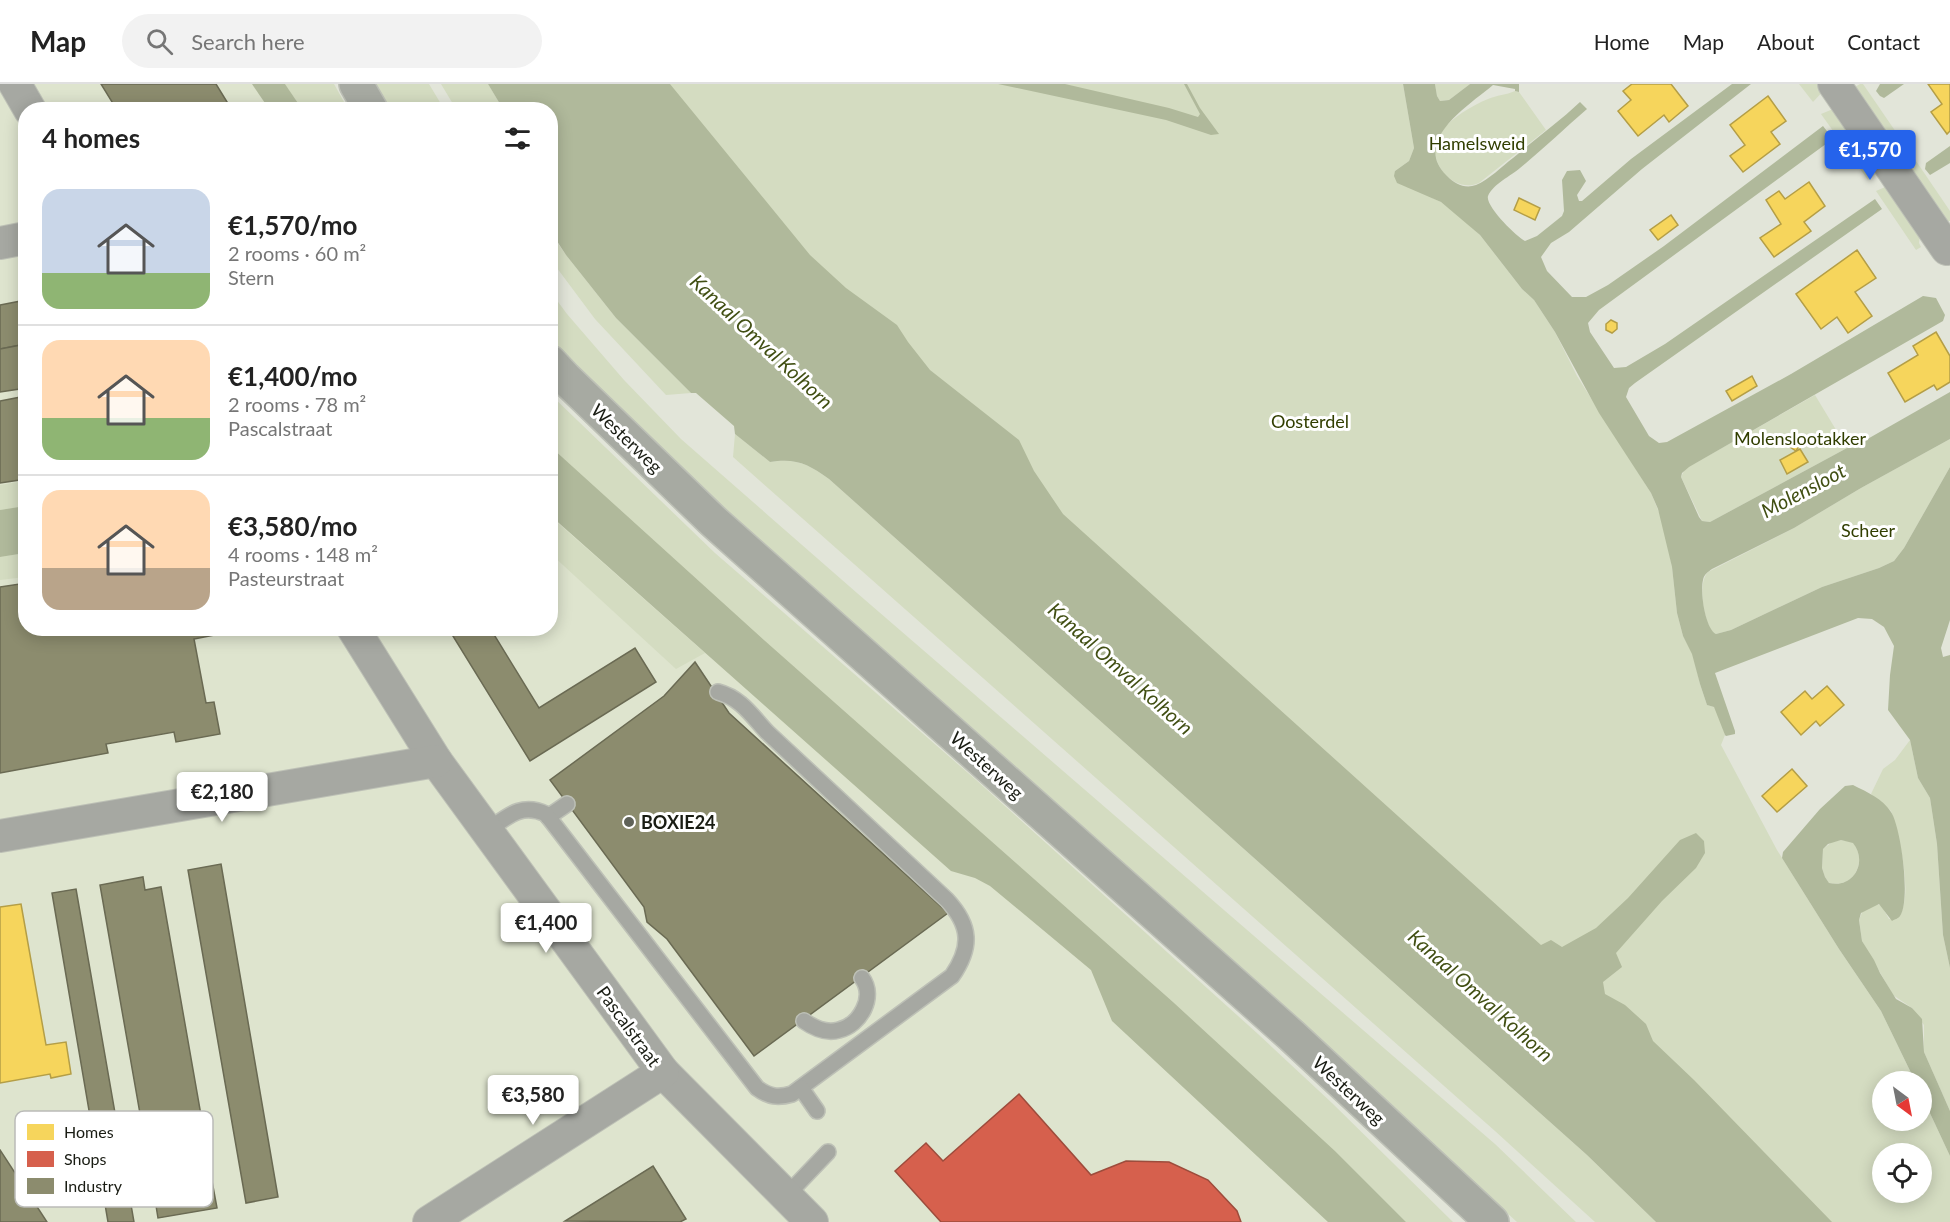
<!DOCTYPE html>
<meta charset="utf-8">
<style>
body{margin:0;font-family:Lato,sans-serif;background:#f2f2f2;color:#222;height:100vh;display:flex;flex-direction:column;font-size:22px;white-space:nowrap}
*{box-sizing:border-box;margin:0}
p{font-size:20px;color:#767676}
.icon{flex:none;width:33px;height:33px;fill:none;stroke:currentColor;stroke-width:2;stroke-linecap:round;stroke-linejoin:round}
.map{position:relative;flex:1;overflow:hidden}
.sheet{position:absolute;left:18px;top:18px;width:540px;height:534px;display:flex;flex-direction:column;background:#fff;border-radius:24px;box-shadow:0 3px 15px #0003}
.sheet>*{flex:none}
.needle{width:39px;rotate:148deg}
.fabs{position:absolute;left:1872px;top:987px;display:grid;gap:12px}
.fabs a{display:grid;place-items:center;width:60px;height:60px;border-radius:50%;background:#fff;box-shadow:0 3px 15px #0003;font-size:30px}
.price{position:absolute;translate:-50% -51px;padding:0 14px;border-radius:6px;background:#fff;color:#222;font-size:20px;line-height:39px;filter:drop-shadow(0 2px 3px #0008)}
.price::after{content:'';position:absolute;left:50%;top:36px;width:18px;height:14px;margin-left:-9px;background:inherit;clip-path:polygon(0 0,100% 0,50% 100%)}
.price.on{background:#2563eb;color:#fff}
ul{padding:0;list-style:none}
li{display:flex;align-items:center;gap:18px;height:150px;padding:0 24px}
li+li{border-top:2px solid #e0e0e0}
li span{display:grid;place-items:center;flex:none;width:168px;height:120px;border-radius:18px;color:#555}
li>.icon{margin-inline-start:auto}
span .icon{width:72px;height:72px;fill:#fffc;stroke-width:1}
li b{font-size:26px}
h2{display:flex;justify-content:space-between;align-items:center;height:72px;padding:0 24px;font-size:26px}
header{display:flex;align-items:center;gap:36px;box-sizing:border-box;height:84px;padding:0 30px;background:#fff;border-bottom:2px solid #e0e0e0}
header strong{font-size:28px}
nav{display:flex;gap:33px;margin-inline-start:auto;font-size:21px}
.search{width:420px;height:54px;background:#f2f2f2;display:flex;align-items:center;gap:15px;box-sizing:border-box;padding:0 21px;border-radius:33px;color:#767676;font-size:22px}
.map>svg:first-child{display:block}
.built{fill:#dee4ce}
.green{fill:#d4dcc1;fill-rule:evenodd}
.water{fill:#b0b99b;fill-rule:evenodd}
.homes{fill:#f6d55c;stroke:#b49e46;stroke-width:1.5}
.shops{fill:#d6604d;stroke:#9d4c3c;stroke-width:1.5}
.industry{fill:#8c8c6e;stroke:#6a6a53;stroke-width:1.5}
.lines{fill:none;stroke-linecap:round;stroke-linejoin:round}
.service-casing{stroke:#bdc0b6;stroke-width:18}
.minor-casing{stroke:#bdc0b6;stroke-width:34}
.primary-casing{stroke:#bdc0b6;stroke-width:36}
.service{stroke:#a6a8a2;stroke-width:15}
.minor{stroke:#a6a8a2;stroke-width:32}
.primary{stroke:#a7aaa2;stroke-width:33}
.poi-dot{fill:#5f6258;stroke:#fff;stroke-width:2}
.labels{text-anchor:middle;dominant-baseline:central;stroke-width:6;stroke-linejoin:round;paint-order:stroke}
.park-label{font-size:18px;fill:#313e00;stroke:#fff}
.street-label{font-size:18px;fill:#191c13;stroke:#fff}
.poi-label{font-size:18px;font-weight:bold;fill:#191c13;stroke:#fff;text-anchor:start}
.water-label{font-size:20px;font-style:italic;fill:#414f13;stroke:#fff}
.key{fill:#fff;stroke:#babbb8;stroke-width:1.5}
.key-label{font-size:16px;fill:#191c13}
</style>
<header>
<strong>Map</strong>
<div class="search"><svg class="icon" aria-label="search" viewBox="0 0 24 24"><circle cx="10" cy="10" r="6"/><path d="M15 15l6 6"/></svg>Search here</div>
<nav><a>Home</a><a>Map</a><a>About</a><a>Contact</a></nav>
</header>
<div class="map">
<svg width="1950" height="1138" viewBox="0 0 1950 1138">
<rect width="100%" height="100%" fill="#e2e5d9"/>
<!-- built -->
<path class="built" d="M0,0H316L331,25L26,26V544H550L551,324L1430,1138H0Z"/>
<!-- green -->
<g class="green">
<path d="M285,0H334L348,25H302Z"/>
<path d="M375,0H429L444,25H390Z"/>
<path d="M441,0H488L503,25H456Z"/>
<path d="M649,0H1403L1414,64L1409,77L1395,87L1423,109L1441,118L1459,132L1480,151L1522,205L1534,216L1555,248L1577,292L1651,409L1663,438L1672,483L1677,529L1683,552L1693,570L1700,600L1707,621L1714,623L1719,631L1725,651L1721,661L1777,766L1839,865L1881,927L1915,997L1882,998V1036H1922V1012L1950,1072V1138H1811L966,339ZM1882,1070H1922V1108H1882Z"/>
<path d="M1435,0H1470L1449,16L1440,17L1437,12Z"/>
<path d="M1799,0H1823L1826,4L1813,18Z"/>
<path d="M1860,0H1863L1898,51L1883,59L1855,3Z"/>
<path d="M1515,7L1519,8L1546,46L1479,99C1452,111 1423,74 1440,49C1451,34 1471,22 1488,15C1497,11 1506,11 1515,7Z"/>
<path d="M1838,23L1877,89L1868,96L1821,30Z"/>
<path d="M1914,74L1950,127V137H1947L1902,87Z"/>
<path d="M1892,100L1921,142L1919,159L1921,163L1916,166L1876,107Z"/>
<path d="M550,148L566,171L616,234L691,309L666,311L595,235L551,176Z"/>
<path d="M550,207L567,230L624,296L681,355L857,509L1495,1060L1576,1138H1517L1221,869L774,470L637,345L576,284L551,255Z"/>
<path d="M550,310L715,469L975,695L1258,950L1332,1019L1453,1138H1406L1335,1067L1173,918L764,556L551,363Z"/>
<path d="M1815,311L1847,364L1710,438L1702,437L1681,393L1685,385Z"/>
<path d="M735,350L770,378C796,374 808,380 829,395L1587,1071L1656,1138H1595L1495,1047L733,373Z"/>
<path d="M1950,355V383L1904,464L1894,477L1879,484L1822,503L1731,546L1716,550L1712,548C1704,536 1697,499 1708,488L1794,444L1861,404Z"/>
<path d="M25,397V422L0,426V401Z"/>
<path d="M550,432L705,569L676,585L551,470Z"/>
<path d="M25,469V493L0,496V473Z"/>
<path d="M1910,656L1918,694L1930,714L1937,760L1943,851L1950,884V1027L1924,968V941L1912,924L1893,911L1862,857L1859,836L1863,826L1876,820L1881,821L1889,835L1898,834C1914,814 1900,759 1894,736L1891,727L1871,710L1883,685L1895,676Z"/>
<path d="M1841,756L1853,758C1868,777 1854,805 1829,799L1825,793L1822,784L1823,765L1832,758Z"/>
</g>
<!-- water -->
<g class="water">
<path d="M252,0H285L302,25H269Z"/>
<path d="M488,0H670L810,171L846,204L897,241L908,258L930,286L1019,356L1034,387L1063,430L1541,861L1551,856L1562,863L1596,844L1628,814L1680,756L1696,749L1704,757L1705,769L1696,784L1662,817L1616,869L1622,883L1603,898L1605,910L1625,921L1646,940L1653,957L1694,996L1832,1138H1656L1587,1071L829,395C808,380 796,374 770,378L735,350L734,342L696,309H691L616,234L566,171L551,148L550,26L503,25Z"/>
<path d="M998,0H1065L1169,24L1198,33L1200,30L1184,0H1187L1200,24L1219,50L1211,51L1166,36Z"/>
<path d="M1403,0H1435L1437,12L1440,17L1449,16L1470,0H1519V8L1515,7V5L1493,1C1468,22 1411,57 1447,92C1455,100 1465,105 1476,101C1489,96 1502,82 1513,74C1535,55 1559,38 1580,18L1587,25C1564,45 1543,65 1520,84C1511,92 1493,100 1488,112C1485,122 1517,153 1525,157L1537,152L1562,132L1564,127L1562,96L1567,87L1580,86L1586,97L1577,111L1579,117H1582L1631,75L1732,0H1751L1642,85L1569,148L1551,159L1541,173L1547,187L1572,213H1586L1608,201L1664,162L1823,42L1830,51V57L1599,226L1588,239L1590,248L1614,284L1626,283L1665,260L1875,115L1882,125L1635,299L1629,304L1626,313L1649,352L1659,359L1667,358L1791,290L1923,212L1936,214L1945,231L1943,237L1689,383L1682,389L1681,393L1699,433L1702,437L1710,438L1847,364L1848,353L1864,357L1950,308V355L1861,404L1794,444L1712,485C1708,488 1704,490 1703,496C1700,508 1705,544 1716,550L1731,546L1822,503L1879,484L1894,477L1904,464L1950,383V536L1941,564L1943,573L1950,571V884L1943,851L1937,760L1930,714L1918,694L1910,656L1888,626L1890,591L1894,562L1884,543L1872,535L1858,534L1715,589L1735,647V650L1726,652L1725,651L1714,623L1707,621L1700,600L1692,570L1683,552L1677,529L1672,483L1658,425L1651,409L1599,329L1555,248L1534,216L1522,205L1480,151L1441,118L1397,99L1394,92L1395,87L1409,77L1414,64Z"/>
<path d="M1880,0H1904L1884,14L1880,12L1876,7Z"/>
<path d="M1950,62V79L1930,91L1925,85L1926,79Z"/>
<path d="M551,363L764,556L1173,918L1335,1067L1406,1138H1328L1112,937L1091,886L990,802L975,794L951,787L551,432Z"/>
<path d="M25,422V469L0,473V426Z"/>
<path d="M1853,701C1867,708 1883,715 1891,728C1901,743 1911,817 1900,832C1898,835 1895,835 1892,837L1879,820L1861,829L1859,836L1862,857L1874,876L1880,889L1896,915L1912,924L1922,935L1924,968L1950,1027V1072L1922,1012V998L1915,997L1881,927L1839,865L1782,774L1783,768L1820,725L1845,702ZM1841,756L1853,759C1868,777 1854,805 1829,799L1825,793L1822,784L1823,765L1828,760Z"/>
</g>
<!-- homes -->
<g class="homes">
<path d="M1632,0H1671L1688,22L1669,38L1664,31L1638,52L1618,27L1631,16L1623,7Z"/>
<path d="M1928,0H1950V47L1947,50L1931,28L1942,20Z"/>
<path d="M1768,12L1786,37L1771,48L1780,60L1743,88L1730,72L1745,61L1730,41Z"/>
<path d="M1809,98L1825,122L1804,138L1811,147L1774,173L1760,154L1781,140L1766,116L1779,107L1785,115Z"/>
<path d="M1519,114L1540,124L1535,136L1514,126Z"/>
<path d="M1671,131L1678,141L1658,156L1650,146Z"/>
<path d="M1857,166L1876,194L1855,208L1872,232L1848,249L1837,233L1821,245L1796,210Z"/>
<path d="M1611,236L1617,239V245L1612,249L1606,246V240Z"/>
<path d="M1936,248L1950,272V298L1937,306L1934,301L1905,318L1888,289L1918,271L1913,262Z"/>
<path d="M1752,292L1757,302L1732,317L1726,307Z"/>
<path d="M1794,350L1803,356L1796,367L1787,361Z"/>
<path d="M1800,365L1808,378L1787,390L1780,376Z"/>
<path d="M1827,602L1844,621L1820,642L1816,637L1801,651L1781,628L1805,607L1812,615Z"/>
<path d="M1792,685L1807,702L1777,728L1762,712Z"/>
<path d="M21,820L46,961L66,958L71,990L51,994L50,990L0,999V823Z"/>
</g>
<!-- shops -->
<path class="shops" d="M1019,1010L1091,1091L1126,1077L1169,1078L1208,1096L1237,1127L1241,1138H941L895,1087L926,1059L943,1077Z"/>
<!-- industry -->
<g class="industry">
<path d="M101,0H216L232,26H117Z"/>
<path d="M26,216V260L0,265V221Z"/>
<path d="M26,260V304L0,308V265Z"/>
<path d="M26,312V395L0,399V317Z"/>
<path d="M26,499V544H250L194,555L206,619L214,618L220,650L176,658L174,648L106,660L108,669L0,689V503Z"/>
<path d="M448,544H490L539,624L635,564L656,598L530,677Z"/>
<path d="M695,578L729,629L948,829L754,972L667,855L647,838L644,823L550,696L664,612Z"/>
<path d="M221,780L278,1113L246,1119L188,786Z"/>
<path d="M143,793L145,806L161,803L205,1054L146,1064L100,801Z"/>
<path d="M76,805L134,1138H108L52,809Z"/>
<path d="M0,1066L47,1138H0Z"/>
<path d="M209,1081L217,1124L158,1134L151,1091Z"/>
<path d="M653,1082L686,1135L680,1138L565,1137Z"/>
</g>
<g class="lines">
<!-- service casing -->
<g class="service-casing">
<g id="service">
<path d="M548,733L567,720"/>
<path d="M487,747C507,733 521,718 546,730L757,1004C769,1013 778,1014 792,1010L952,892C972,863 971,842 947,816L767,648C752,632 741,614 718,608"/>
<path d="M804,937C814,944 826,950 839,946C860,941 876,913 862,894"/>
<path d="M801,1004L817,1027"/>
<path d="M786,1112L828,1068"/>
</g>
</g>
<!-- minor casing -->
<g class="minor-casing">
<g id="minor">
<path d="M15,0L30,26"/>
<path d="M1834,0L1947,165"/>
<path d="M0,159L26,154"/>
<path d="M353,544L436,677L663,988L812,1138"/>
<path d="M0,752L436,677"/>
<path d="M429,1138L663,988"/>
</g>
</g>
<!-- primary casing -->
<g class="primary-casing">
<g id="primary">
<path d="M356,0L371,26"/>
<path d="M550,278L565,294L713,437L1291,951L1492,1138"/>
</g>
</g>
<!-- service -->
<use href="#service" class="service"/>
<!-- minor -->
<use href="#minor" class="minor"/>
<!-- primary -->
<use href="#primary" class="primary"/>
</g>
<!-- markers -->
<circle class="poi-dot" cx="629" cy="738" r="6"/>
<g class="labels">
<!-- park labels -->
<g class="park-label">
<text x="1477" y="59">Hamelsweid</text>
<text x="1310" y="337">Oosterdel</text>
<text x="1800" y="354">Molenslootakker</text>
<text x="1868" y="446">Scheer</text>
</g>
<!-- street labels -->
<g class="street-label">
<text transform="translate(627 354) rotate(44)">Westerweg</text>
<text transform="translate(987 681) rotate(42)">Westerweg</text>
<text transform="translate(629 942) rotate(54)">Pascalstraat</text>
<text transform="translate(1349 1006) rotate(43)">Westerweg</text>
</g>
<!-- poi labels -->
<g class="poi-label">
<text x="641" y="738">BOXIE24</text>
</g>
<!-- water labels -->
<g class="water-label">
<text transform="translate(762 257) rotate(43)">Kanaal Omval Kolhorn</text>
<text transform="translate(1803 406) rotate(-28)">Molensloot</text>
<text transform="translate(1121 584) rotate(42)">Kanaal Omval Kolhorn</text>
<text transform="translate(1481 911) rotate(42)">Kanaal Omval Kolhorn</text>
</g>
</g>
<!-- legend -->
<rect x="15" y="1027" width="198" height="96" rx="9" class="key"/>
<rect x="27" y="1040" width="27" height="16" fill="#f6d55c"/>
<rect x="27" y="1067" width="27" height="16" fill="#d6604d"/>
<rect x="27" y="1094" width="27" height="16" fill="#8c8c6e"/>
<g class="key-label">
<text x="64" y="1054">Homes</text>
<text x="64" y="1081">Shops</text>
<text x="64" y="1108">Industry</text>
</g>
</svg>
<div class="fabs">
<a><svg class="needle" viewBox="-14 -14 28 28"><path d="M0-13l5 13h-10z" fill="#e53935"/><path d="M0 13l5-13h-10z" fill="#767676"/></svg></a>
<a><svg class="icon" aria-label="locate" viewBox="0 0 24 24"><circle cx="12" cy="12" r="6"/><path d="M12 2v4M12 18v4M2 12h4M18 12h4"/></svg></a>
</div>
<b class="price on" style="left:1870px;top:97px">€1,570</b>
<b class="price" style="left:222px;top:739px">€2,180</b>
<b class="price" style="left:546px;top:870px">€1,400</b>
<b class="price" style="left:533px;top:1042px">€3,580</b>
<section class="sheet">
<h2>4 homes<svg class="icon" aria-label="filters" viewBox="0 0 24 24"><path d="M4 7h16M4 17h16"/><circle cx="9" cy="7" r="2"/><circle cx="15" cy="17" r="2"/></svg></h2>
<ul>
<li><span style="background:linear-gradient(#c9d6e8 70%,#8fb573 0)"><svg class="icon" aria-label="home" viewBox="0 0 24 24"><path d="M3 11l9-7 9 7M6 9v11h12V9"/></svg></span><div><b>€1,570/mo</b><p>2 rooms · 60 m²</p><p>Stern</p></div></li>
<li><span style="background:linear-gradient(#ffd9b3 65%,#8fb573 0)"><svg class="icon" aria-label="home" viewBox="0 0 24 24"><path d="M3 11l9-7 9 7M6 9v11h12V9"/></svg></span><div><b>€1,400/mo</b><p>2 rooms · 78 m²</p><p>Pascalstraat</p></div></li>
<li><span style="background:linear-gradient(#ffd9b3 65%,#b9a48a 0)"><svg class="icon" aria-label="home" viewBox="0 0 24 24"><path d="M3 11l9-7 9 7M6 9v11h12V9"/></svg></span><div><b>€3,580/mo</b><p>4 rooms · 148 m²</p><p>Pasteurstraat</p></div></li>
</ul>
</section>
</div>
